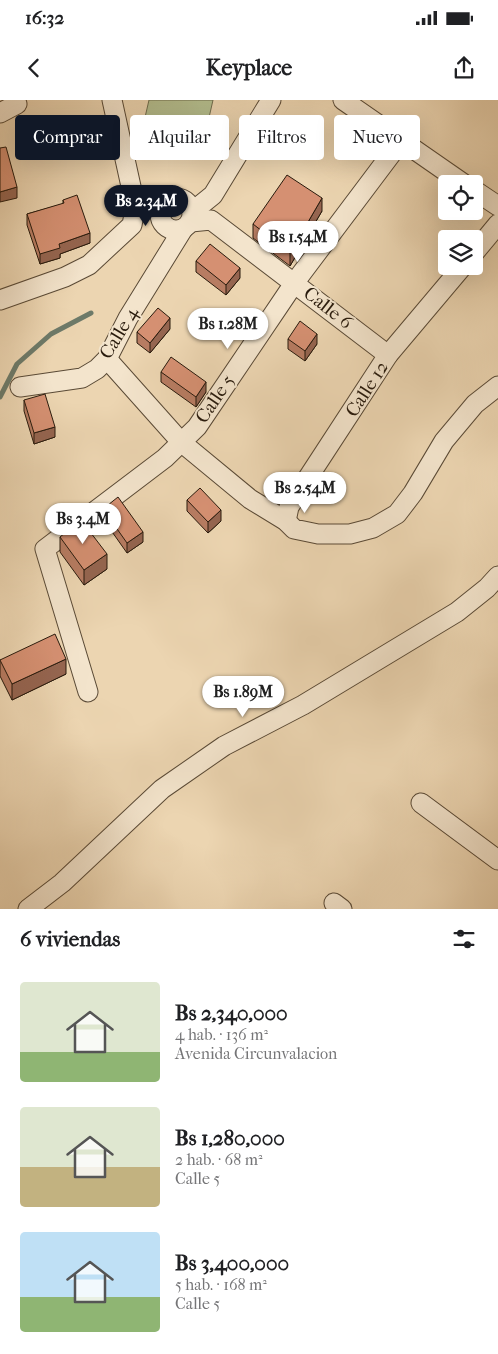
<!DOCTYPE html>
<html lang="es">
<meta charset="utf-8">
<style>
body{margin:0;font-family:"IM FELL French Canon",serif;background:#f2f2f2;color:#202124;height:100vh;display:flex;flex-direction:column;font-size:19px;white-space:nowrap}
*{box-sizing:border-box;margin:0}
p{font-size:16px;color:#757577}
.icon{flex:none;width:28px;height:28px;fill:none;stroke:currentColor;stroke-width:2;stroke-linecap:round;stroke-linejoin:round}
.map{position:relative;height:809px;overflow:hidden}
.drawer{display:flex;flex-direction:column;background:#fff;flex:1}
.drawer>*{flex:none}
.top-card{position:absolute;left:15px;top:15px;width:469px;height:45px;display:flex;gap:10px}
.tools{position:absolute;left:438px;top:75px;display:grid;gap:10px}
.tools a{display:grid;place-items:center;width:45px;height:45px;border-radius:5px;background:#fff;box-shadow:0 5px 20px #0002;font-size:25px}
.price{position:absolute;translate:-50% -42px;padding:0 11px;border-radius:18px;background:#fff;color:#222;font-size:16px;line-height:32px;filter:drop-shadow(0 1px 2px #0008)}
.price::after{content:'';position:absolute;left:50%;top:30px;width:15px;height:11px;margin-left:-8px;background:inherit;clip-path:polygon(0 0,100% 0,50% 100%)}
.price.current{background:#111827;color:#fff}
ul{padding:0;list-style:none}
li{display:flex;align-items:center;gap:15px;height:125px;padding:0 20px}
li span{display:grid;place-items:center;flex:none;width:140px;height:100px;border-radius:5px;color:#555}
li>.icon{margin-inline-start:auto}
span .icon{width:60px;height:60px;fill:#fffc;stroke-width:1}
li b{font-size:21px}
h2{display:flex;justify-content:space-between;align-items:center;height:60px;padding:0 20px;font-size:21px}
.pill{padding:0 18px;border-radius:5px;background:#fff;box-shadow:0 5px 20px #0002;font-size:18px;line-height:45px}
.pill.current{background:#111827;color:#fff}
.status{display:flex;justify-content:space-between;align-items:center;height:35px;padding:0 25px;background:#fff;direction:ltr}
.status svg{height:14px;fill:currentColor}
header{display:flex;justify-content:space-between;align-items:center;height:65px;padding:0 20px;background:#fff;font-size:22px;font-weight:700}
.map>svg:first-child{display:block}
.pitch{fill:#b3be8f;stroke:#6e6c4e}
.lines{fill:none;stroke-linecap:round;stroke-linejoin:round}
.stream{stroke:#6d7a69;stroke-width:5}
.street-casing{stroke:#5a4a36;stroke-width:21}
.street{stroke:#f3e4cc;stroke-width:19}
.wall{fill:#b77c62;stroke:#291b0d}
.shaded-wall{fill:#956550;stroke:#291b0d}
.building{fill:#d59072;stroke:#291b0d}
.labels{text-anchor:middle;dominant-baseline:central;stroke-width:4;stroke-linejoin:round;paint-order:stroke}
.street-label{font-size:19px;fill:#291b0d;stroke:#f3e4cc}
</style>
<div class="status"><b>16:32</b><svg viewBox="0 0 49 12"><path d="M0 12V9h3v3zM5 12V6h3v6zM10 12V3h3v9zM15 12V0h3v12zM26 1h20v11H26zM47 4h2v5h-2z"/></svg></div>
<header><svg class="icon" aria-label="back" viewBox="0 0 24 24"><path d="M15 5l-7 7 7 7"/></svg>Keyplace<svg class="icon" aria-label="share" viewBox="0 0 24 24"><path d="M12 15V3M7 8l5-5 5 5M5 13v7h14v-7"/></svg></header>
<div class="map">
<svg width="498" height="809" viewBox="0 0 498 809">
<rect width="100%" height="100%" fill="#ecd5b1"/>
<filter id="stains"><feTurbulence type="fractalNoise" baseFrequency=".004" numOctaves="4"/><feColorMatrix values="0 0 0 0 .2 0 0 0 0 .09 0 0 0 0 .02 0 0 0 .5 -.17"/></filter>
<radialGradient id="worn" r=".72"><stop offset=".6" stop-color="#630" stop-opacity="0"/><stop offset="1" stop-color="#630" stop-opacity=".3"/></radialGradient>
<!-- pitch -->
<path class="pitch" d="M149,0H213L201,53L140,39Z"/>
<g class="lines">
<!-- stream -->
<path class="stream" d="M0,297L17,264L51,234L91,213"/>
<!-- street casing -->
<g class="street-casing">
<g id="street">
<path d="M343,0L464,84"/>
<path d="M0,13L17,4"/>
<path d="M474,90L498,106"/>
<circle cx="176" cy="114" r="16"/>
<path d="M192,112L213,95L271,0"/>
<path d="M191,122L211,120L388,255"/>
<path d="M474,153L498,124"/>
<path d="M0,200L65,177L89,165L132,125L135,109L132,91L112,0"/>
<path d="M107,259L181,342L250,399L286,421L294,429L318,434H350L373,428L397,414L413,393L444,341L475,304L498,286"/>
<path d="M20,287L82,278L97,269L107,259L128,218L183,129"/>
<path d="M286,421L289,407L296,396L388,255L463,166"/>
<path d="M88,592L45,449L165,358L197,327L295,182L401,41"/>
<path d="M421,703L498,760"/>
<path d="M334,803L342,809"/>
<path d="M28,809L62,783L162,689L224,646L303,605L457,512L487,488L498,476"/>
</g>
</g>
<!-- street -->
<use href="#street" class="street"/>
</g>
<!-- wall -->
<g class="wall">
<path d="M63,100L90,143L60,154V158L40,164L27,125V114L63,104Z"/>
<path d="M322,111L290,166L253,138V124Z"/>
<path d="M196,161L240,178L226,195L196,172Z"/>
<path d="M170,229L150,253L137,243V232Z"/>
<path d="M288,239L317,244L305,261L288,249Z"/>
<path d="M161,272L206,292L196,307L161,282Z"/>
<path d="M24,300L55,337L34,344L24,311Z"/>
<path d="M187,400L221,421L208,433L187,411Z"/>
<path d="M103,409L143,442L127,453L103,419Z"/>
<path d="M60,437L107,469L84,485L60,452Z"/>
<path d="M0,560L66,574L12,600L0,576Z"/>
</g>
<!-- shaded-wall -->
<g class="shaded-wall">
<path d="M17,87V98L0,102V92Z"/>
<path d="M322,98V111L290,166V153Z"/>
<path d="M90,133V143L60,154V158L40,164V154L59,144Z"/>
<path d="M240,168V178L226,195V185Z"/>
<path d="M170,218V229L150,253V243Z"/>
<path d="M317,234V244L305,261V251Z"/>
<path d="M206,282V292L196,307V297Z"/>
<path d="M55,327V337L34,344V333Z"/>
<path d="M221,410V421L208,433V422Z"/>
<path d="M143,432V442L127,453V443Z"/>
<path d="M107,454V469L84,485V470Z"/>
<path d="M66,559V574L12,600V584Z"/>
</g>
<!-- building -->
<g class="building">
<path d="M6,47L17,87L0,92V48Z"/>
<path d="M287,75L322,98L290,153L253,124Z"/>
<path d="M77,95L90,133L59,144L60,148L40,154L27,114L64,103L63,100Z"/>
<path d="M210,144L240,168L226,185L196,161Z"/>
<path d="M158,208L170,218L150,243L137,232Z"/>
<path d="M300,221L317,234L305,251L288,239Z"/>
<path d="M171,257L206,282L196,297L161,272Z"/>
<path d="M45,294L55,327L34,333L24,300Z"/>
<path d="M200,388L221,410L208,422L187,400Z"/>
<path d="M118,397L143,432L127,443L103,409Z"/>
<path d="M81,420L107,454L84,470L60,437Z"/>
<path d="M55,534L66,559L12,584L0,560Z"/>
</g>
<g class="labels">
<!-- street labels -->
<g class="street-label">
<text transform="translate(328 208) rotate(38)">Calle 6</text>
<text transform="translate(119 233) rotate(-59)">Calle 4</text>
<text transform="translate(367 289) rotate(-57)">Calle 12</text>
<text transform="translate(215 299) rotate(-56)">Calle 5</text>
</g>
</g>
<rect width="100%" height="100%" filter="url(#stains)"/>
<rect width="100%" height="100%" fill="url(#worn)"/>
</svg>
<div class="tools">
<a><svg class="icon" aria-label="locate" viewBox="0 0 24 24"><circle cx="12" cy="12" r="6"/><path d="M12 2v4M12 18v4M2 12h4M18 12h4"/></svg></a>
<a><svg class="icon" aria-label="layers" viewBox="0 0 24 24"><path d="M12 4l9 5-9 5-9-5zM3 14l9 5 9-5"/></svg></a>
</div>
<b class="price current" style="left:146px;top:127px">Bs 2.34M</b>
<b class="price" style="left:298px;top:163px">Bs 1.54M</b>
<b class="price" style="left:228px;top:250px">Bs 1.28M</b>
<b class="price" style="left:305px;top:414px">Bs 2.54M</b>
<b class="price" style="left:83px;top:445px">Bs 3.4M</b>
<b class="price" style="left:243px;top:618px">Bs 1.89M</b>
<div class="top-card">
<a class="pill current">Comprar</a>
<a class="pill">Alquilar</a>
<a class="pill">Filtros</a>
<a class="pill">Nuevo</a>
</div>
</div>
<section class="drawer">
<h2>6 viviendas<svg class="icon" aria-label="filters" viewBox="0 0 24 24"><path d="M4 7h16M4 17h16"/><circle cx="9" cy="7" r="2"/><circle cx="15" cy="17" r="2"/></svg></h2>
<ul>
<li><span style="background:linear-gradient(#dfe7d0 70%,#8fb573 0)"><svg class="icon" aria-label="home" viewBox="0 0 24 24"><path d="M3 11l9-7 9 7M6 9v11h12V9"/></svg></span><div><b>Bs 2,340,000</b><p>4 hab. · 136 m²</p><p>Avenida Circunvalacion</p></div></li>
<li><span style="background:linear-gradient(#dfe7d0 60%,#c2b280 0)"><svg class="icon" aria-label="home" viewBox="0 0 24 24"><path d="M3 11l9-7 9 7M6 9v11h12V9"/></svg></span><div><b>Bs 1,280,000</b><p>2 hab. · 68 m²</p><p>Calle 5</p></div></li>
<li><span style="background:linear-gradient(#bfe0f5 65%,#8fb573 0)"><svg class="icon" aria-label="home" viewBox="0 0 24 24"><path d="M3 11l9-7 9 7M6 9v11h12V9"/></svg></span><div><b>Bs 3,400,000</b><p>5 hab. · 168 m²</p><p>Calle 5</p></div></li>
</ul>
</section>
